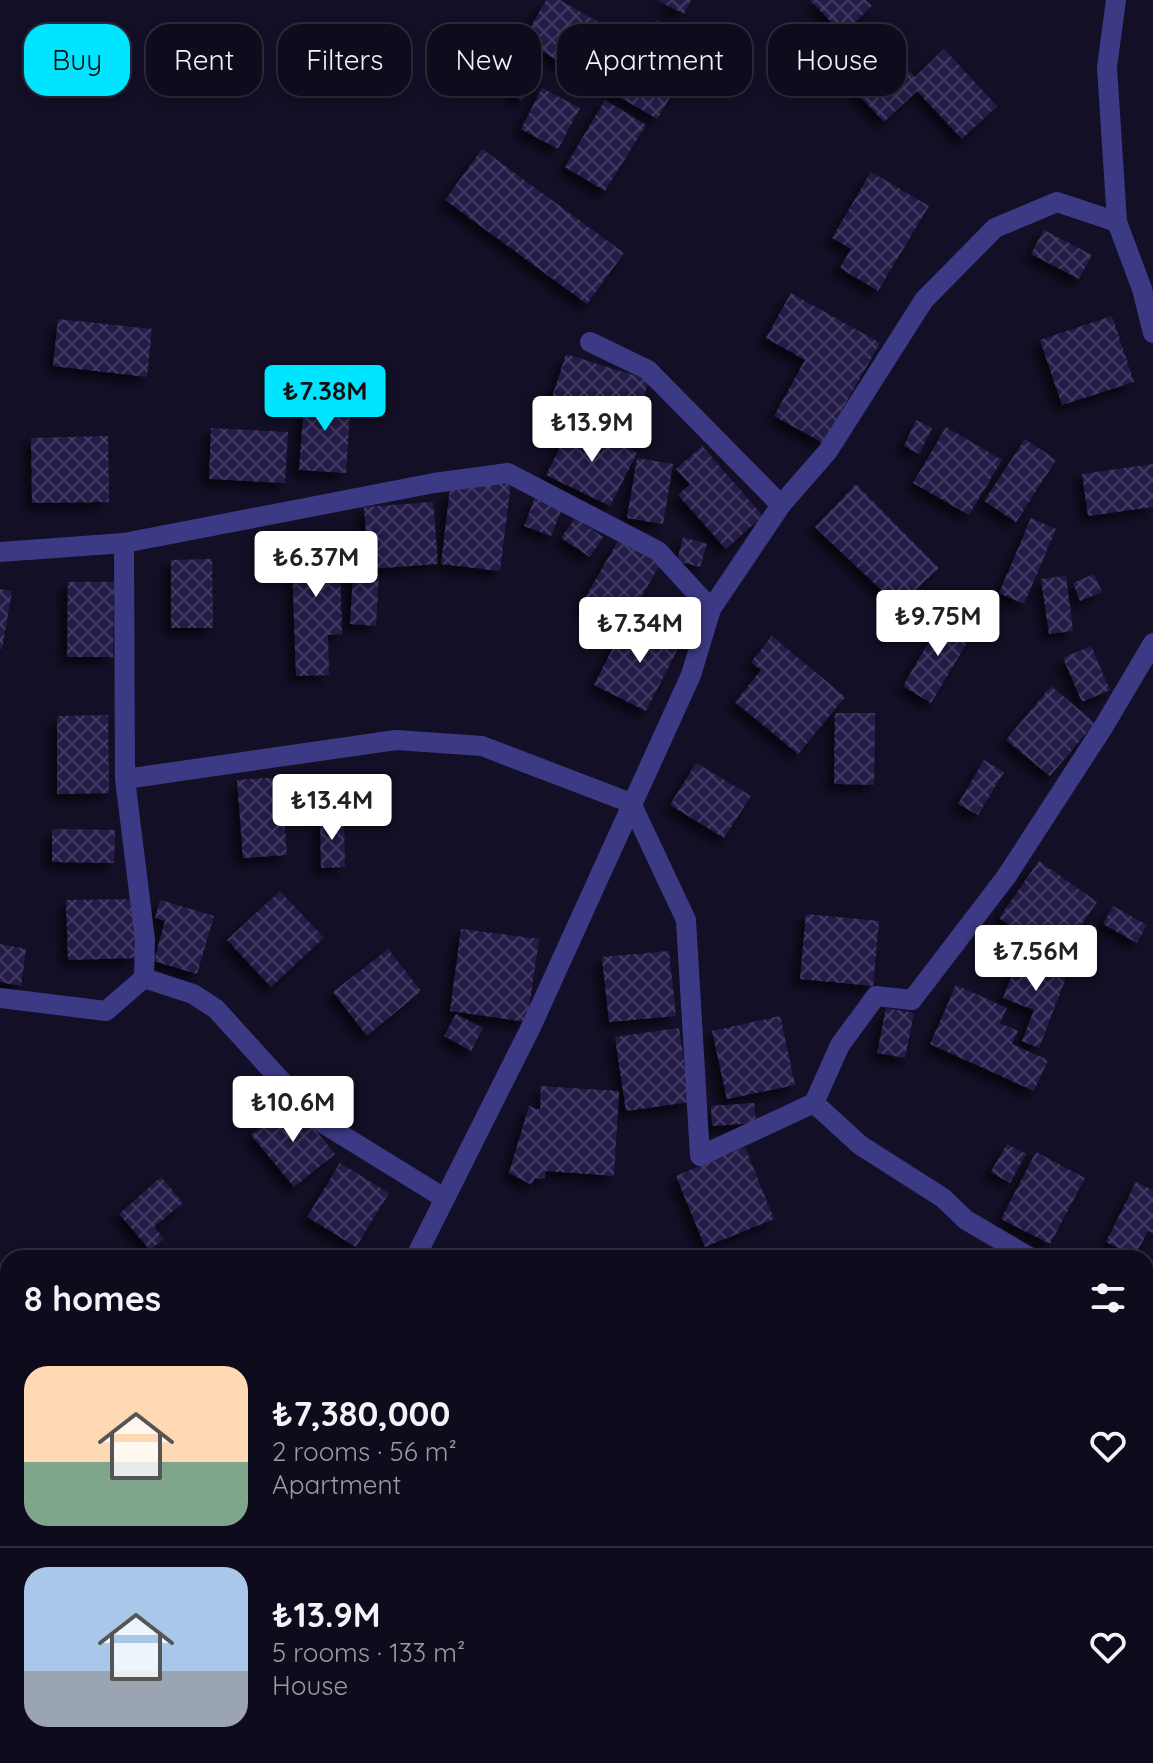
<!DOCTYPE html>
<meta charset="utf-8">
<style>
body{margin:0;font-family:Quicksand,sans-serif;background:#1c1929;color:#f1f3f6;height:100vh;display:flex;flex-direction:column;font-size:30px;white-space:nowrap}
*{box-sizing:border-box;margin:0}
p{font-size:26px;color:#9b9ba3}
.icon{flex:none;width:44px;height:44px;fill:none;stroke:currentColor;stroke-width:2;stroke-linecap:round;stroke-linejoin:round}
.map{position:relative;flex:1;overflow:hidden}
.drawer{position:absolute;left:0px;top:1250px;width:1154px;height:514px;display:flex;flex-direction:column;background:#0e0b1c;border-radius:24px 24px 0 0;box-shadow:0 4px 12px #0003,0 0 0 2px #2e2b3b}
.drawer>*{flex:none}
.top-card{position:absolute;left:24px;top:24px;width:1106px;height:72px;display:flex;gap:16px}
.price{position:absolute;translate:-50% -68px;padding:0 18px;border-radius:8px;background:#fff;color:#222;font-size:26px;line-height:52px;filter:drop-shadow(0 2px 4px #0008)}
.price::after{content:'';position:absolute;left:50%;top:48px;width:24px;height:18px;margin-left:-12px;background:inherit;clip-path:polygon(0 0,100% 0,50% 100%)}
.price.selected{background:#00e5ff;color:#111}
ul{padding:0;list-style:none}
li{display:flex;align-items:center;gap:24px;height:200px;padding:0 24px}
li+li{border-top:2px solid #2e2b3b}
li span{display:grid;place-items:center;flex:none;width:224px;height:160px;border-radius:24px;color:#555}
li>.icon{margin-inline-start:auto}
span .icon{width:96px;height:96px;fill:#fffc;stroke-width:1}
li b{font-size:34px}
h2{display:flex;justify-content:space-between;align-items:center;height:96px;padding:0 24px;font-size:34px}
.tag{padding:0 28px;border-radius:24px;background:#0e0b1c;box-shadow:0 4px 12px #0003,0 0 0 2px #2e2b3b;font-size:28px;line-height:72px}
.tag.selected{background:#00e5ff;color:#111}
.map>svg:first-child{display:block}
.building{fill:url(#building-cross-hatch);filter:url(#shadow)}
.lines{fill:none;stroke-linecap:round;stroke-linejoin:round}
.minor{stroke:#3d3a85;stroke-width:20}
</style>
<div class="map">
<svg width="1153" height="1763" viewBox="0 0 1153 1763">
<defs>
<pattern id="building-cross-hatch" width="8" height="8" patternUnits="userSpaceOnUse" patternTransform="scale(2)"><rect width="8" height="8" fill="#241b47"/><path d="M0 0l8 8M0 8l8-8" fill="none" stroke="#433b63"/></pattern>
<filter id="shadow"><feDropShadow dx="-7" dy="7" stdDeviation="4" flood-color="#0009"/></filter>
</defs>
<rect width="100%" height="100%" fill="#130f26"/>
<!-- building -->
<g class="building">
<path d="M546,0H560L621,35L594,82L523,40Z"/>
<path d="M657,0H691L684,14Z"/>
<path d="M810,0H866L872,6L843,34Z"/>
<path d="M657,20L701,47L657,119L601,86L633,33L644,40Z"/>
<path d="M875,35L915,77L944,49L997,106L962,139L917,91L884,122L836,71Z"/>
<path d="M509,51L541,79L521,101L490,72Z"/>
<path d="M542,88L580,108L558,149L521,129Z"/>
<path d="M605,100L646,125L605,191L565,167Z"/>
<path d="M482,149L624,253L587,304L445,200Z"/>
<path d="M871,172L929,206L878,291L840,268L851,249L832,238Z"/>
<path d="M1044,230L1092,255L1079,279L1031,254Z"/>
<path d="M791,293L880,343L823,443L774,416L805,360L766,338Z"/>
<path d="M1112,316L1134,382L1062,405L1040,340Z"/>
<path d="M58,319L152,329L147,377L53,366Z"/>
<path d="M566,354L649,380L635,423L552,397Z"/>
<path d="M305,392L351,395L346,473L299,470Z"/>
<path d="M916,420L932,428L919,454L904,446Z"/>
<path d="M573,422L637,453L610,506L546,475Z"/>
<path d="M946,427L1002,460L969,515L913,483Z"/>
<path d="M211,428L288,432L285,483L209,479Z"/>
<path d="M108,436L109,502L32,503L31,438Z"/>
<path d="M1025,439L1056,460L1016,522L984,501Z"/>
<path d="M702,446L763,516L726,549L678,495L690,484L676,469Z"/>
<path d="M637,458L673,464L663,524L627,518Z"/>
<path d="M1153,464V507L1088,516L1082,474Z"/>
<path d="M463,475L511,482L500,571L441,564L450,489L461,490Z"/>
<path d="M856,484L939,568L898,606L815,527Z"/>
<path d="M535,498L562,509L551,536L524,526Z"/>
<path d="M433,502L438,564L369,569L364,507Z"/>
<path d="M575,518L603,537L590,557L561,538Z"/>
<path d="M1031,518L1056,529L1024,604L999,593Z"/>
<path d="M339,532L342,634L328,635L329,675L296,676L291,534Z"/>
<path d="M683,537L707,544L700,567L677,561Z"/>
<path d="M619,539L661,563L622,630L581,605Z"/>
<path d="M212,559L213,628H171V560Z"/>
<path d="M353,573L379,574L376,626L350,624Z"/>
<path d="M1094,574L1102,592L1080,601L1073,583Z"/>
<path d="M1066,576L1073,631L1049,634L1041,579Z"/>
<path d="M68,582H114L113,657H67Z"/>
<path d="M0,589L12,591L2,649H0Z"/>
<path d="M945,614L974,631L931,703L903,686Z"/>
<path d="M668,619L688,629L646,711L594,685L622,630L655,646Z"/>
<path d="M772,636L845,697L798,754L735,702L761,670L751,662Z"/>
<path d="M1091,646L1110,690L1082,702L1063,658Z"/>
<path d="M1051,686L1095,723L1050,776L1006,740Z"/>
<path d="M835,713H875L874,785L834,784Z"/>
<path d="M108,715L109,793L57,794V716Z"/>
<path d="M984,760L1004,772L978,815L958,804Z"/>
<path d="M696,763L751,796L724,838L670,805Z"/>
<path d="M281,777L287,855L243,858L237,780Z"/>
<path d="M344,816L345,867L321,868L320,817Z"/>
<path d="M52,829L115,830L114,863L52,862Z"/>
<path d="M1039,861L1097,902L1058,959L999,918Z"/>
<path d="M280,891L324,938L271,987L227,940Z"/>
<path d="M134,899L136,958L68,960L66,900Z"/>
<path d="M160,900L214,916L197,974L154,961L165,921L155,918Z"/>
<path d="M1113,906L1147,925L1137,943L1103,924Z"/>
<path d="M806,914L879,921L873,986L800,979Z"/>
<path d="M461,929L539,939L527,1022L450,1011Z"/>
<path d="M0,944L26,949L21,986L0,982Z"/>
<path d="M388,949L421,991L367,1036L333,992Z"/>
<path d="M669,951L676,1016L609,1022L602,957Z"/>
<path d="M1021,952L1069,970L1039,1048L1022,1041L1034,1010L1003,998Z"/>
<path d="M956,985L1007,1008L1000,1023L1018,1031L1012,1044L1048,1060L1034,1091L930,1044Z"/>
<path d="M886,1008L914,1013L905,1058L877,1053Z"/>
<path d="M456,1014L483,1028L471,1051L444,1036Z"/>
<path d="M780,1016L795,1085L727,1099L712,1031Z"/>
<path d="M679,1028L690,1102L626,1111L615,1037Z"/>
<path d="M541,1086L619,1091L614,1176L546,1171L545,1179L535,1178L532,1185L509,1173L529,1106L540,1110Z"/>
<path d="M292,1102L335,1154L294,1187L251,1135Z"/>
<path d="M754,1103L756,1123L712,1126L711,1106Z"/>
<path d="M1007,1144L1026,1154L1010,1183L991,1172Z"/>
<path d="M745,1147L774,1219L705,1247L676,1176Z"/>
<path d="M1036,1152L1085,1178L1050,1244L1001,1219Z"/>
<path d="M340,1163L389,1193L356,1247L307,1217Z"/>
<path d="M161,1177L183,1203L154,1227L164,1239L150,1250L119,1214Z"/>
<path d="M1136,1182L1153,1190V1233L1148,1231L1135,1256L1106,1242Z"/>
<path d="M8,1690V1756L21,1757L3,1762L0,1693Z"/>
</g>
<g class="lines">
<!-- minor -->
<g class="minor">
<path d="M1116,0L1107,67L1117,222L1142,289L1153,333"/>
<path d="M590,342L648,370L781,505"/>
<path d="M0,552L124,543L434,483L508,473L658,551L711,609"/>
<path d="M125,779L396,740L482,746L631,803L686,920L700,1156L814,1103"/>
<path d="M144,978L193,994L216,1009L316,1119L444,1198"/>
<path d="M0,998L106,1011L144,978L145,940L125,779L124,543"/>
<path d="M415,1258L531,1027L691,675L711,609L781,505L828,451L924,300L995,228L1057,202L1117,222"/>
<path d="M1031,1258L966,1220L943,1198L860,1145L814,1103L840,1045L876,996L912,1000L1006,877L1104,726L1153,643"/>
<path d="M1146,1296L1153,1298"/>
<path d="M119,1756L122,1763"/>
<path d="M87,1763L100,1756"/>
</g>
</g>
</svg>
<b class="price selected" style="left:325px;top:433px">₺7.38M</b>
<b class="price" style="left:592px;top:464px">₺13.9M</b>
<b class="price" style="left:316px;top:599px">₺6.37M</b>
<b class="price" style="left:938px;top:658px">₺9.75M</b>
<b class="price" style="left:640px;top:665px">₺7.34M</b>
<b class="price" style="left:332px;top:842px">₺13.4M</b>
<b class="price" style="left:1036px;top:993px">₺7.56M</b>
<b class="price" style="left:293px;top:1144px">₺10.6M</b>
<div class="top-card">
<a class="tag selected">Buy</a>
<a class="tag">Rent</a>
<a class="tag">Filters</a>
<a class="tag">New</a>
<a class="tag">Apartment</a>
<a class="tag">House</a>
</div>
<section class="drawer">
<h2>8 homes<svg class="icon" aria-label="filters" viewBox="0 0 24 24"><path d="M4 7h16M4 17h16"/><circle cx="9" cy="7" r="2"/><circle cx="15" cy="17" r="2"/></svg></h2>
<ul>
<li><span style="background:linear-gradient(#ffd9b3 60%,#7fa58c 0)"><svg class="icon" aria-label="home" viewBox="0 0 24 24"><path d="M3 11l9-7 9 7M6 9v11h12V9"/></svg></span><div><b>₺7,380,000</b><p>2 rooms · 56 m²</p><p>Apartment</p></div><svg class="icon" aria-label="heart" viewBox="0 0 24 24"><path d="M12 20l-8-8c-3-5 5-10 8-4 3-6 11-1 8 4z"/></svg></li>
<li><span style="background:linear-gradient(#a9c7e8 65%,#9aa5b1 0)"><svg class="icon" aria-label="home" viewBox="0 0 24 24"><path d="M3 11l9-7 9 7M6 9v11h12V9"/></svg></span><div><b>₺13.9M</b><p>5 rooms · 133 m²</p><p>House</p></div><svg class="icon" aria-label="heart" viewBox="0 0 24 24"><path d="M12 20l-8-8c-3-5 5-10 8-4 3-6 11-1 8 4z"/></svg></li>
</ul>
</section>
</div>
